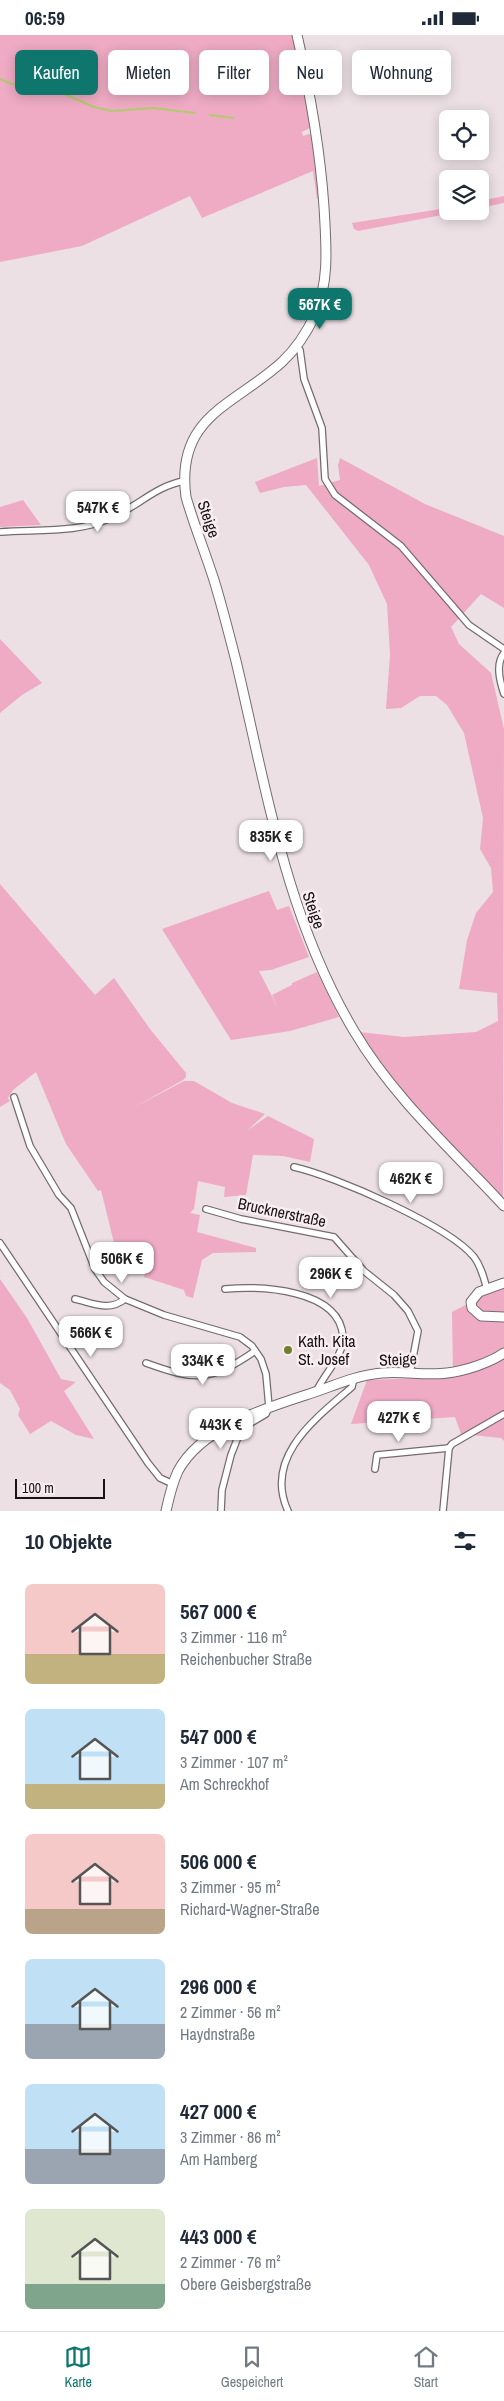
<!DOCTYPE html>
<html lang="de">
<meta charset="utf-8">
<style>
body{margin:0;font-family:"Archivo Narrow",sans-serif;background:#f2f2f3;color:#1f2937;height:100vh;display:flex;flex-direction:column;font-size:19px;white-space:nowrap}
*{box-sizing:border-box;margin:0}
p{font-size:16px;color:#747a83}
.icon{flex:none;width:28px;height:28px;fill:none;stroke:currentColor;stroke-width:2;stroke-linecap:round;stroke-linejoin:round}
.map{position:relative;height:1476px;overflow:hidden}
.details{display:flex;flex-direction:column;background:#fff;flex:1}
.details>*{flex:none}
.banner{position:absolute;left:15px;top:15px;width:475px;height:45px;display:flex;gap:10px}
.fabs{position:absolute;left:439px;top:75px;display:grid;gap:10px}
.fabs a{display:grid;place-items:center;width:50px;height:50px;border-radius:8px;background:#fff;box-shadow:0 2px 12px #0003;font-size:25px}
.scale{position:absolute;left:15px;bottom:12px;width:90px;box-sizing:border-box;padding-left:5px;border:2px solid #181415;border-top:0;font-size:14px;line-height:18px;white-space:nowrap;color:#181415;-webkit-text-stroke:4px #f9edf1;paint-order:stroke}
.price{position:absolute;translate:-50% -42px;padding:0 11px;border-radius:10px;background:#fff;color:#222;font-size:16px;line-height:32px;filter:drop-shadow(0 1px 2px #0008)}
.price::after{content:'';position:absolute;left:50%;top:30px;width:15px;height:11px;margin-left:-8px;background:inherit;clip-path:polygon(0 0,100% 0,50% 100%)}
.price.selected{background:#0f766e;color:#fff}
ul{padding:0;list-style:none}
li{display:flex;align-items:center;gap:15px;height:125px;padding:0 25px}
li span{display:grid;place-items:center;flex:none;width:140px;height:100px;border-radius:8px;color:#555}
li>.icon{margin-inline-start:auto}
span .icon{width:60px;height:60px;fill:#fffc;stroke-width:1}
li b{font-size:21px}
h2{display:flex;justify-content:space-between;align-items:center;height:60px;padding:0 25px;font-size:21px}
.chip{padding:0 18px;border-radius:8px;background:#fff;box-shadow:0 2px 12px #0003;font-size:18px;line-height:45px}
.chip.selected{background:#0f766e;color:#fff}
.status{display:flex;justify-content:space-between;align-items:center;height:35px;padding:0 25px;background:#fff;direction:ltr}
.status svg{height:14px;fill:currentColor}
.menu{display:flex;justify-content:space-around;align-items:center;height:70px;border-top:1px solid #e0e1e3;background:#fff;font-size:14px;color:#747a83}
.menu a{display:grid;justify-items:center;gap:2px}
.menu .selected{color:#0f766e}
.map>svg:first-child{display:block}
.green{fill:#eeabc3}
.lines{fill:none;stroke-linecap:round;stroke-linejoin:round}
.stream{stroke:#b3c96f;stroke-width:2}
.street-casing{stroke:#756b6e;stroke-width:8}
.secondary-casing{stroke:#756b6e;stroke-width:11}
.street{stroke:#fff;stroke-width:5.5}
.secondary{stroke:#fff;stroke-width:9}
.poi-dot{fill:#6f802f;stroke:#f9edf1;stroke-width:2}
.labels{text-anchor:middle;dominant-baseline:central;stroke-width:5;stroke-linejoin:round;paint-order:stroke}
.street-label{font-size:16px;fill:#181415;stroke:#f9edf1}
.poi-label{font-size:16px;fill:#181415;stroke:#f9edf1;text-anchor:start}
</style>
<div class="status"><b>06:59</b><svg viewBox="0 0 49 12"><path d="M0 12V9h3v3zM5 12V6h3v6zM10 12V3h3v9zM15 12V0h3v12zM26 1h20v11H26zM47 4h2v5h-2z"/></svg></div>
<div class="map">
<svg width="504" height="1476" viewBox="0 0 504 1476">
<rect width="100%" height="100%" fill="#ece0e4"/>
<!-- green -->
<g class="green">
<path d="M0,0H292L312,92L302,97L303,101L309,99L314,101L320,163L317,164L313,136L202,183L190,161L82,211L0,227Z"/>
<path d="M504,161V168L480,173V166Z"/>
<path d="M447,173L448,176H463L358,196L354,194L352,188Z"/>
<path d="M317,423L319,451L340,445L338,430L340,423L425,469L504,501V573L481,559L451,592L459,609L491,638L504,694L503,1162L491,1154L382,1036L359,997L404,1002L476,997L498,986L497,958L459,954L467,905L476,878L493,857L491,833L480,814L483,783L464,698L447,670L436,661H420L401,673L386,674L390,620L387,569L369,530L306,450L284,452L260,458L255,447Z"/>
<path d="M23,465L41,490L0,492V472Z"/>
<path d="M0,604L42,648L22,660L0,678Z"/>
<path d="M0,849L95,960L114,943L150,994L186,1038V1042L183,1045L133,1073L184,1046H194L232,1068L265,1079L248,1095L268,1081L314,1104L310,1127L283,1121L253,1120L246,1160L224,1162L225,1152L198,1146L194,1174L190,1178L200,1180L197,1197L256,1213V1217L213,1218L202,1225L193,1263L186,1261L184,1255L144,1242L145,1239C138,1228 131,1214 117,1214L114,1208L101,1155L98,1156L66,1109L36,1037L13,1055L8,1063L10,1066L0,1072Z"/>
<path d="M269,856L277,875L289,871L309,922L271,935L259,936L279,975L272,960L292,950V948L317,937L339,982L290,996L231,1005L162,894Z"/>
<path d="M0,1244L27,1283L61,1344L76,1347L64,1356L94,1404L76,1400L51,1386L30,1399L18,1380L20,1374L10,1355L0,1348Z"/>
<path d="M504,1250V1406L501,1403L461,1399L455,1382L351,1389L367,1345L453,1342L452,1277Z"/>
</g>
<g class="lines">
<!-- stream -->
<g class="stream">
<path d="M0,44L11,49H34L62,58L94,72L112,76L153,73L195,78"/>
<path d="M210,80L233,83"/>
</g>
<!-- street casing -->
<g class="street-casing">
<g id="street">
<path d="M297,312L300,315L304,344L322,393L325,444L335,460L401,511L469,590L504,614"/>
<path d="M0,497C37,494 78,499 113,482C138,471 156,451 184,446"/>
<path d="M504,618C495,629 500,647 504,659"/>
<path d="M14,1062L30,1111L59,1160L71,1173L95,1234L104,1247L125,1264L164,1280L240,1302L252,1311L261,1324L266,1339L269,1372L266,1379L249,1389L238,1402L231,1420L222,1455L221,1476"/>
<path d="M294,1132C335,1141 449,1191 474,1222C481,1231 484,1243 487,1254"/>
<path d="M206,1174L241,1184L334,1202L364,1236L394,1260L408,1276L418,1296L410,1338"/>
<path d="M0,1208L148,1428L160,1443L173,1449"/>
<path d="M225,1254C259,1251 340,1253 343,1302C344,1321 323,1340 316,1357"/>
<path d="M75,1264C93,1268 109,1277 125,1264"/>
<path d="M146,1328C196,1346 210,1347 255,1316"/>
<path d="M375,1434L377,1420L449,1413"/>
<path d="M288,1476C263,1422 316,1383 352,1352L354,1343"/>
<path d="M443,1476L449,1413L452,1409L504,1379"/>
</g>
</g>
<!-- secondary casing -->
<g class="secondary-casing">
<g id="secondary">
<path d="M297,0C310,57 320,113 324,172C326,209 330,245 315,280C307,297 296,314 282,327C235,370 175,381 186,462C194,490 205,517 214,545C222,571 229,599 236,626C266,752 286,882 354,996C393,1062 452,1115 504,1171"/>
<path d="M504,1248L479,1257L471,1267L472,1273L481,1281L504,1282"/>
<path d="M166,1476C169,1462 172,1449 178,1436C201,1393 263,1374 306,1360C331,1352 356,1340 382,1338C404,1336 426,1341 447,1338C465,1336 489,1328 504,1318"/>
</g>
</g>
<!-- street -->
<use href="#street" class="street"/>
<!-- secondary -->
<use href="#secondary" class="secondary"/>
</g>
<!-- markers -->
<circle class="poi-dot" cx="288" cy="1315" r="5"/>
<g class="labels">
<!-- street labels -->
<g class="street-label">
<text transform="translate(209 484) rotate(71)">Steige</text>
<text transform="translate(314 875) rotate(71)">Steige</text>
<text transform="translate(282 1177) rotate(12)">Brucknerstraße</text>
<text transform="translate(398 1324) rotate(-2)">Steige</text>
</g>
<!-- poi labels -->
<g class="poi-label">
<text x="298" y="1306">Kath. Kita<tspan x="298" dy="18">St. Josef</tspan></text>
</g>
</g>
</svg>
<div class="fabs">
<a><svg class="icon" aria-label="locate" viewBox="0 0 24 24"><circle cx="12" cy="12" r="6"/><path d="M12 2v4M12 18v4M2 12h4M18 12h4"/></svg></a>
<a><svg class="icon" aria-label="layers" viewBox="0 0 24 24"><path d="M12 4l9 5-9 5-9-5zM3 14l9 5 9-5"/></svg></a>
</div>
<div class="scale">100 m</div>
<b class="price selected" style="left:320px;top:295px">567K €</b>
<b class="price" style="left:98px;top:498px">547K €</b>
<b class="price" style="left:271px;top:827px">835K €</b>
<b class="price" style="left:411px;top:1169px">462K €</b>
<b class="price" style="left:122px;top:1249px">506K €</b>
<b class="price" style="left:331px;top:1264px">296K €</b>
<b class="price" style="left:91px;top:1323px">566K €</b>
<b class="price" style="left:203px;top:1351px">334K €</b>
<b class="price" style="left:399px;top:1408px">427K €</b>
<b class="price" style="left:221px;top:1415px">443K €</b>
<div class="banner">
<a class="chip selected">Kaufen</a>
<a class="chip">Mieten</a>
<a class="chip">Filter</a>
<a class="chip">Neu</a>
<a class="chip">Wohnung</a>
</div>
</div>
<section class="details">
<h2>10 Objekte<svg class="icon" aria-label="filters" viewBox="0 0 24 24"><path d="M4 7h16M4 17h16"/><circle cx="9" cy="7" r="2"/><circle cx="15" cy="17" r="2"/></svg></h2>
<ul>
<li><span style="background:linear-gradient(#f6c9c9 70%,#c2b280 0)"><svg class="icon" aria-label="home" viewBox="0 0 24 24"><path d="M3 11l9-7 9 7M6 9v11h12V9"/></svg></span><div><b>567 000 €</b><p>3 Zimmer · 116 m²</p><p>Reichenbucher Straße</p></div></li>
<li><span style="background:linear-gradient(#bfe0f5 75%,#c2b280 0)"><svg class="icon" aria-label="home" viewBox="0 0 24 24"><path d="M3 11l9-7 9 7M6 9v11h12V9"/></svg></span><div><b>547 000 €</b><p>3 Zimmer · 107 m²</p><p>Am Schreckhof</p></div></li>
<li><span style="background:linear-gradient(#f6c9c9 75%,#b9a48a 0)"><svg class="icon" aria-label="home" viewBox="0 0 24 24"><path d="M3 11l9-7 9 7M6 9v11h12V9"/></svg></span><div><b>506 000 €</b><p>3 Zimmer · 95 m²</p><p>Richard-Wagner-Straße</p></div></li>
<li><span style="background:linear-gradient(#bfe0f5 65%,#9aa5b1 0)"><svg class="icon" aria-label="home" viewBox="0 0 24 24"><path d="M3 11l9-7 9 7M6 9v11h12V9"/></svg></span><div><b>296 000 €</b><p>2 Zimmer · 56 m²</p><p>Haydnstraße</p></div></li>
<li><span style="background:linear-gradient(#bfe0f5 65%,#9aa5b1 0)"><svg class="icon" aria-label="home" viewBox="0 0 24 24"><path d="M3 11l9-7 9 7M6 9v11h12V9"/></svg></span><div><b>427 000 €</b><p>3 Zimmer · 86 m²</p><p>Am Hamberg</p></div></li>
<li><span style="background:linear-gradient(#dfe7d0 75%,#7fa58c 0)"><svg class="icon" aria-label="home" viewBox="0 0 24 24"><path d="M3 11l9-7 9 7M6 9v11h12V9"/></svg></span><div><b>443 000 €</b><p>2 Zimmer · 76 m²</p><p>Obere Geisbergstraße</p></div></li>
</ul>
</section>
<nav class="menu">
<a class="selected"><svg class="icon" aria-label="map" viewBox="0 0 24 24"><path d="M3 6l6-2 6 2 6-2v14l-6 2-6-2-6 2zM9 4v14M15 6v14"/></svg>Karte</a>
<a><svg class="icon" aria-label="saved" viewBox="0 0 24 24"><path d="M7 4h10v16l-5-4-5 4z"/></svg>Gespeichert</a>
<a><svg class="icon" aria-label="home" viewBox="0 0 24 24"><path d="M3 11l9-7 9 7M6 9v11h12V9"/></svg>Start</a>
</nav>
